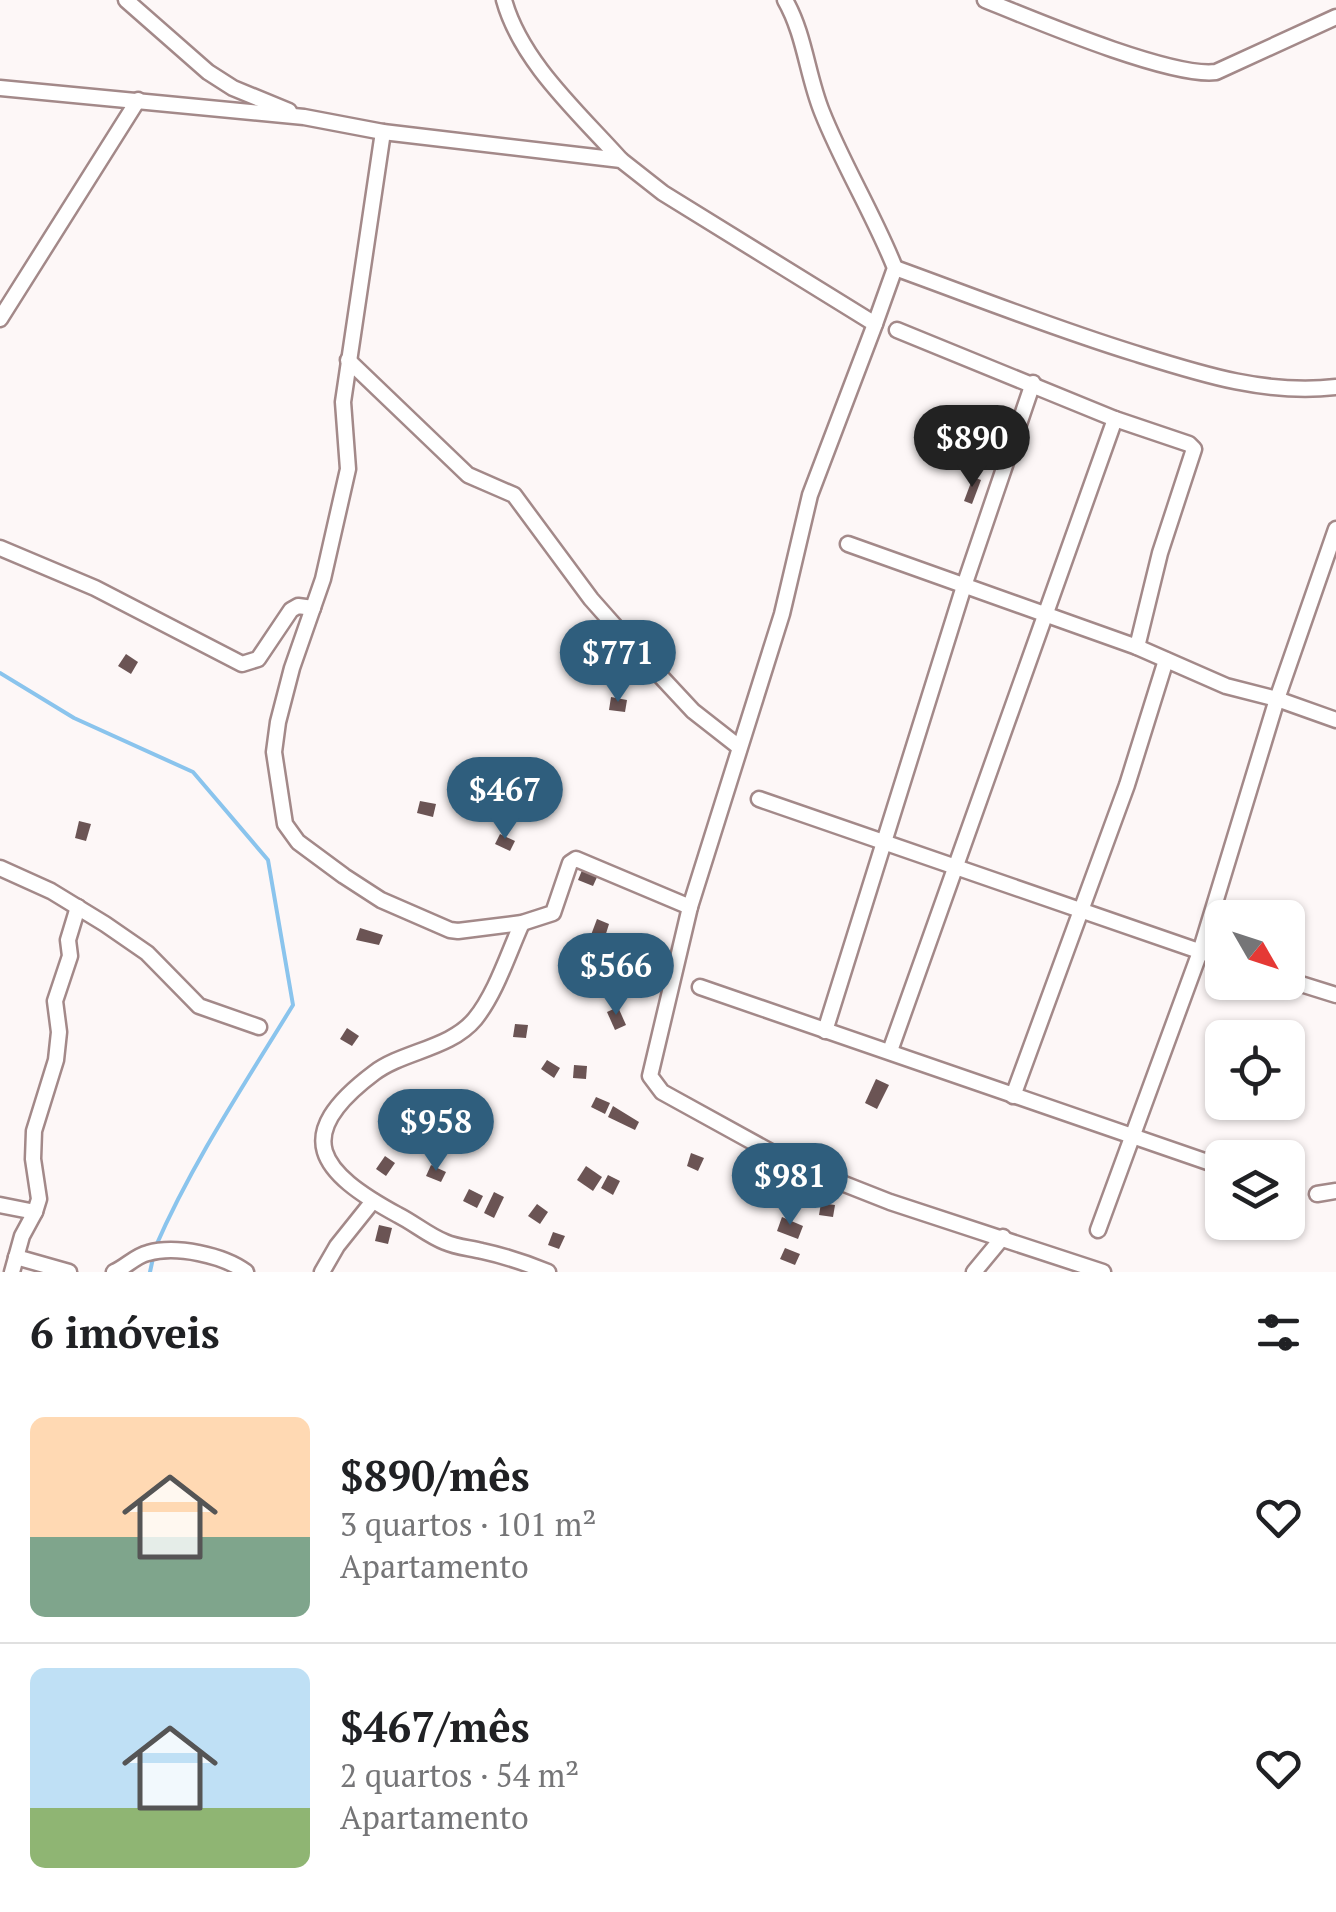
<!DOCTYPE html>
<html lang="pt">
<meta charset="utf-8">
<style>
body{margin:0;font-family:"PT Serif",serif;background:#f2f2f2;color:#202124;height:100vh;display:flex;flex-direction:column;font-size:38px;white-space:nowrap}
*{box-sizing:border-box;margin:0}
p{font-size:32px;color:#757577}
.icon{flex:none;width:55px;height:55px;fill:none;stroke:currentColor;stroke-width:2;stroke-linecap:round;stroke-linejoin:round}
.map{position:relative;height:1272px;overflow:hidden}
.details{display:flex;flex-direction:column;background:#fff;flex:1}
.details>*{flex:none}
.needle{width:65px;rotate:129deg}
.fabs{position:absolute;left:1205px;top:900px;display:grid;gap:20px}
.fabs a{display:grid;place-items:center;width:100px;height:100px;border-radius:15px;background:#fff;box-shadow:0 2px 8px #0004;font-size:50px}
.price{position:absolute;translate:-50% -85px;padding:0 22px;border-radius:35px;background:#2f5e7d;color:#fff;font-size:32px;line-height:65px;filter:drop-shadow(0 2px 5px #0008)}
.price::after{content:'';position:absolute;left:50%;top:60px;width:30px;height:22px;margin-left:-15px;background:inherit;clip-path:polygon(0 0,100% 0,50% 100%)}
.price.selected{background:#222;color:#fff}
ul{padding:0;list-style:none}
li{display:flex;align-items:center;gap:30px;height:250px;padding:0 30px}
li+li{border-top:2px solid #e0e0e0}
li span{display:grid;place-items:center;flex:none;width:280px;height:200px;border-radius:15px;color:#555}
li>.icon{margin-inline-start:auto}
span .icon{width:120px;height:120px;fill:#fffc;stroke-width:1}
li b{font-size:42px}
h2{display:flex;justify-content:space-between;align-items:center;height:120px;padding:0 30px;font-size:42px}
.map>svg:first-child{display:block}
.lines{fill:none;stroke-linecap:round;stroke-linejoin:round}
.stream{stroke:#8ac4ed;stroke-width:4}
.building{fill:#6b5454}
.minor-casing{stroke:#a38989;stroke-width:19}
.minor{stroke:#fff;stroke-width:14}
</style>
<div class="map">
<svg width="1336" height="1272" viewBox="0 0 1336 1272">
<rect width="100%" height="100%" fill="#fdf7f7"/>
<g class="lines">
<!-- stream -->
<g class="stream">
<path d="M0,673L74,718L193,772L268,860L293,1005C244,1085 192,1163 155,1248"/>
<path d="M150,1272L153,1258"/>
</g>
</g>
<!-- building -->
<g class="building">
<path d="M973,477L981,480L972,504L964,501Z"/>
<path d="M126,654L138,662L131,674L118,666Z"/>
<path d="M611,697L627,700L625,712L609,710Z"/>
<path d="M420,801L436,804L433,817L417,813Z"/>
<path d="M79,821L91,824L86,841L75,838Z"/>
<path d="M500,834L515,841L510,851L495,844Z"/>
<path d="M583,868L598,875L593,886L578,880Z"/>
<path d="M597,919L609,924L604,940L591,935Z"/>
<path d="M360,928L383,935L379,945L356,940Z"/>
<path d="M618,1007L626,1025L615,1030L607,1012Z"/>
<path d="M515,1024L528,1025L526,1038L513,1037Z"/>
<path d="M347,1028L359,1036L352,1046L340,1039Z"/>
<path d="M547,1060L560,1068L554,1078L541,1069Z"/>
<path d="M574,1065L587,1066L586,1079L573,1078Z"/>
<path d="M876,1079L889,1085L877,1109L865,1103Z"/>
<path d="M596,1097L610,1103L605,1114L591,1107Z"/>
<path d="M613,1106L639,1122L635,1130L608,1117Z"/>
<path d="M691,1153L704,1158L698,1171L687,1166Z"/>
<path d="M385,1156L395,1163L386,1176L376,1169Z"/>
<path d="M431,1165L446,1172L441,1182L426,1176Z"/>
<path d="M586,1166L602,1177L593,1191L577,1180Z"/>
<path d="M608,1175L620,1181L613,1195L601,1188Z"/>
<path d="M469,1189L483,1196L477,1208L463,1201Z"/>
<path d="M494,1192L504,1197L494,1218L484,1213Z"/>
<path d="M821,1203L835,1205L833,1217L819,1215Z"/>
<path d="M537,1204L548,1212L540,1224L528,1216Z"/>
<path d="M782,1217L803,1226L798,1239L777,1231Z"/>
<path d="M379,1225L392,1228L388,1244L375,1241Z"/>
<path d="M553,1232L565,1236L559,1249L548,1245Z"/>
<path d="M785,1248L800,1254L795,1265L780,1259Z"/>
</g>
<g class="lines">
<!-- minor casing -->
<g class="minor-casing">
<g id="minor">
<path d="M126,0L208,72L233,88L289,111"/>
<path d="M504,0C521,62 579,113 621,160"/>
<path d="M785,0C805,35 807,75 822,112C843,165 874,215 895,268L875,324"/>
<path d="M985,0C1032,19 1171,78 1216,72L1336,17"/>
<path d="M0,88L304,117L383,132L621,160L663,193L875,324L810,495L782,614L690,907L650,1076L662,1092L791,1163L890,1202L1103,1272"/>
<path d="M383,132L343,402L348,469L323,579L292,668L278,722L274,752L285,824L298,842L344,876L381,900L450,930L458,931L522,923L553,913L570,863L576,859L690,907"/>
<path d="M895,268C975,297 1053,328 1134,353C1201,374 1265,395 1336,387"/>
<path d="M0,319L138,100"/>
<path d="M897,330L1115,419L1189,444L1194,449L1160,553L1137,647"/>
<path d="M348,360L468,475L514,495L591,599L638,652L693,711L739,747"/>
<path d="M848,544L1137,647L1226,686L1277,699L1336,720"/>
<path d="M0,548L95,588L242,664L258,659L291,610L298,606L313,608"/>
<path d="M759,799L1222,959"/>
<path d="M0,868L51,891L105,924L147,953L199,1006L259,1027"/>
<path d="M522,923C508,954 496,993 475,1019C450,1049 403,1051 374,1073C290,1136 319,1172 398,1215C414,1223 429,1236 445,1242C456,1247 470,1248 482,1251C505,1256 526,1263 548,1272"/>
<path d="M1288,980L1336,995"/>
<path d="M700,987L1222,1167"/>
<path d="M825,1031L964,586L1033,383"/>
<path d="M890,1051L1115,419"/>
<path d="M1013,1096L1127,785L1166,660"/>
<path d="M1288,1190L1295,1192"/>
<path d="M1317,1194L1336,1191"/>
<path d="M0,1205L35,1212L39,1199L33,1159L34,1131L56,1060L59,1032L55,1001L70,956L68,940L78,907"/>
<path d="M1098,1230L1200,952L1277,699L1336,529"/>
<path d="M16,1257L69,1272"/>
<path d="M12,1272L22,1236L35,1212"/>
<path d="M114,1272C126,1267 135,1256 148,1253C176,1245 223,1255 246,1272"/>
<path d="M322,1272L337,1246L373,1201"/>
<path d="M974,1272L1003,1237"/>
</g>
</g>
<!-- minor -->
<use href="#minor" class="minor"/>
</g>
</svg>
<div class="fabs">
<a><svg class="needle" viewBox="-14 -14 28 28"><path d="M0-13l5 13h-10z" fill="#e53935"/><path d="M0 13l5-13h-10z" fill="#757577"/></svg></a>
<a><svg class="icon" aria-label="locate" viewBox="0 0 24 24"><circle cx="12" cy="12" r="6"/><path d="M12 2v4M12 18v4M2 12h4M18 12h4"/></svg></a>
<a><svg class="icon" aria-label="layers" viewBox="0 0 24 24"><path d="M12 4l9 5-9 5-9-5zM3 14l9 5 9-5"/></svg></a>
</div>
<b class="price selected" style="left:972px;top:490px">$890</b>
<b class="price" style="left:618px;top:705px">$771</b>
<b class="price" style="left:505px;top:842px">$467</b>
<b class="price" style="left:616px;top:1018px">$566</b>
<b class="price" style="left:436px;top:1174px">$958</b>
<b class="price" style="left:790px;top:1228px">$981</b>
</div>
<section class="details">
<h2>6 imóveis<svg class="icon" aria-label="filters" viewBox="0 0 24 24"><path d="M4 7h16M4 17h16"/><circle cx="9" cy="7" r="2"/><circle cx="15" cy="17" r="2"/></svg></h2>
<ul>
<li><span style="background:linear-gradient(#ffd9b3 60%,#7fa58c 0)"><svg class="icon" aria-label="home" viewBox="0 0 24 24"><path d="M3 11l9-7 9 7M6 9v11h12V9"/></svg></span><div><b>$890/mês</b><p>3 quartos · 101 m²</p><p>Apartamento</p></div><svg class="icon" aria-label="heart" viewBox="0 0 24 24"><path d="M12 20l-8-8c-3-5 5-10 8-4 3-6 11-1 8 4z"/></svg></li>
<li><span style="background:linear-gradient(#bfe0f5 70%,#8fb573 0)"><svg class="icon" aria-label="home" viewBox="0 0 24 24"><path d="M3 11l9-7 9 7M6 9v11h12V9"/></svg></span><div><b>$467/mês</b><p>2 quartos · 54 m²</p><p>Apartamento</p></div><svg class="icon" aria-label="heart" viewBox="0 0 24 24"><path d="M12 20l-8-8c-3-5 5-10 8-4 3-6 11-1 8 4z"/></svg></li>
</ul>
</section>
